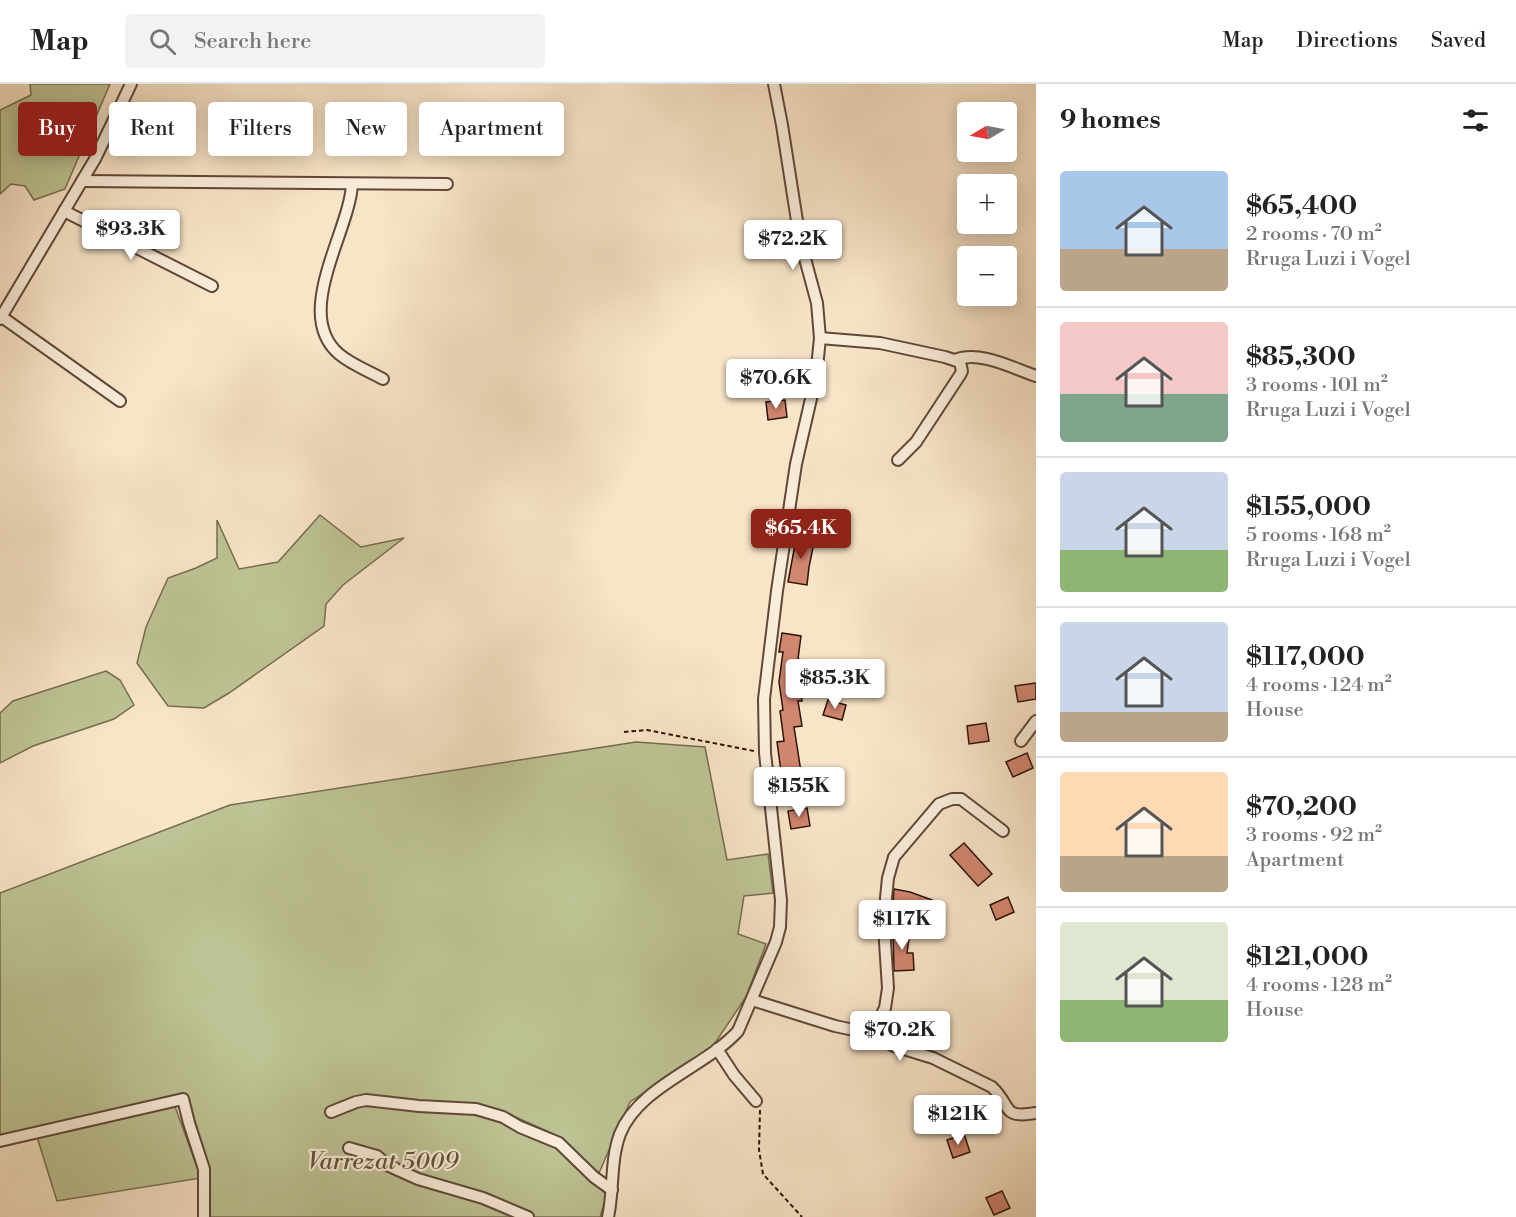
<!DOCTYPE html>
<meta charset="utf-8">
<style>
body{margin:0;font-family:"Libre Bodoni",serif;background:#f2f2f2;color:#222;height:100vh;display:flex;flex-direction:column;font-size:22px;white-space:nowrap}
*{box-sizing:border-box;margin:0}
p{font-size:20px;color:#767676}
.icon{flex:none;width:33px;height:33px;fill:none;stroke:currentColor;stroke-width:2;stroke-linecap:round;stroke-linejoin:round}
.map{position:relative;flex:1;overflow:hidden}
.sheet{display:flex;flex-direction:column;background:#fff;width:480px}
.sheet>*{flex:none}
.hud{position:absolute;left:18px;top:18px;width:570px;height:54px;display:flex;gap:12px}
.needle{width:39px;rotate:260deg}
.tools{position:absolute;left:957px;top:18px;display:grid;gap:12px}
.tools a{display:grid;place-items:center;width:60px;height:60px;border-radius:6px;background:#fff;box-shadow:0 3px 15px #0003;font-size:30px}
.price{position:absolute;translate:-50% -51px;padding:0 14px;border-radius:6px;background:#fff;color:#222;font-size:20px;line-height:39px;filter:drop-shadow(0 2px 3px #0008)}
.price::after{content:'';position:absolute;left:50%;top:36px;width:18px;height:14px;margin-left:-9px;background:inherit;clip-path:polygon(0 0,100% 0,50% 100%)}
.price.on{background:#8f2418;color:#fff}
ul{padding:0;list-style:none}
li{display:flex;align-items:center;gap:18px;height:150px;padding:0 24px}
li+li{border-top:2px solid #e0e0e0}
li span{display:grid;place-items:center;flex:none;width:168px;height:120px;border-radius:6px;color:#555}
li>.icon{margin-inline-start:auto}
span .icon{width:72px;height:72px;fill:#fffc;stroke-width:1}
li b{font-size:26px}
h2{display:flex;justify-content:space-between;align-items:center;height:72px;padding:0 24px;font-size:26px}
.tag{padding:0 21px;border-radius:6px;background:#fff;box-shadow:0 3px 15px #0003;font-size:21px;line-height:54px}
.tag.on{background:#8f2418;color:#fff}
header{display:flex;align-items:center;gap:36px;box-sizing:border-box;height:84px;padding:0 30px;background:#fff;border-bottom:2px solid #e0e0e0}
header strong{font-size:28px}
nav{display:flex;gap:33px;margin-inline-start:auto;font-size:21px}
.search{width:420px;height:54px;background:#f2f2f2;display:flex;align-items:center;gap:15px;box-sizing:border-box;padding:0 21px;border-radius:6px;color:#767676;font-size:22px}
main{display:flex;flex:1;min-height:0}
.map>svg:first-child{display:block}
.green{fill:#bec495;stroke:#766c4f;stroke-width:1.5}
.building{fill:#d1866f;stroke:#2e1309;stroke-width:1.5}
.lines{fill:none;stroke-linecap:round;stroke-linejoin:round}
.minor-casing{stroke:#604738;stroke-width:14}
.path{stroke:#2e1309;stroke-width:2;stroke-dasharray:4.5 3;stroke-linecap:butt}
.minor{stroke:#faeddb;stroke-width:10}
.labels{text-anchor:middle;dominant-baseline:central;stroke-width:4.5;stroke-linejoin:round;paint-order:stroke}
.park-label{font-size:24px;font-style:italic;fill:#60513a;stroke:#faeddb}
</style>
<header>
<strong>Map</strong>
<div class="search"><svg class="icon" aria-label="search" viewBox="0 0 24 24"><circle cx="10" cy="10" r="6"/><path d="M15 15l6 6"/></svg>Search here</div>
<nav><a>Map</a><a>Directions</a><a>Saved</a></nav>
</header>
<main>
<div class="map">
<svg width="1036" height="1133" viewBox="0 0 1036 1133">
<rect width="100%" height="100%" fill="#f8e4c7"/>
<filter id="stains"><feTurbulence type="fractalNoise" baseFrequency=".00333" numOctaves="4"/><feColorMatrix values="0 0 0 0 .2 0 0 0 0 .09 0 0 0 0 .02 0 0 0 .5 -.17"/></filter>
<radialGradient id="worn" r=".72"><stop offset=".6" stop-color="#630" stop-opacity="0"/><stop offset="1" stop-color="#630" stop-opacity=".3"/></radialGradient>
<!-- green -->
<g class="green">
<path d="M30,0H110L65,105L34,116L25,102L11,100L0,110V26L31,11Z"/>
<path d="M320,431L361,463L404,454L343,501L326,520L324,542L229,609L204,624L168,622L137,579L146,543L168,494L196,484L217,474V436L239,485L278,478Z"/>
<path d="M106,587L120,596L134,621L114,635L33,662L0,679V629L13,617Z"/>
<path d="M636,658L705,663L727,776L768,770L773,809L744,812L738,850L766,860L746,913L713,962L630,1018L599,1089L560,1053L509,1030L441,1020L361,1021L475,1029L500,1035L561,1066L607,1111L600,1133H209L207,1082L188,1012L173,1017L201,1094L57,1117L37,1053L0,1062V809L230,721Z"/>
</g>
<!-- building -->
<g class="building">
<path d="M785,316L787,333L768,336L766,318Z"/>
<path d="M797,450L815,454L809,483L807,501L788,498Z"/>
<path d="M782,549L801,552L798,575L802,576L799,598L802,617H798L802,642L794,643L804,707L784,709L777,658L784,657L780,627L783,626L779,598L783,568H779Z"/>
<path d="M1036,599V615L1018,618L1015,602Z"/>
<path d="M828,616L846,621L842,636L823,631Z"/>
<path d="M986,639L989,657L969,660L967,642Z"/>
<path d="M1027,669L1033,684L1013,693L1006,678Z"/>
<path d="M807,724L810,742L791,745L788,727Z"/>
<path d="M964,759L992,790L978,802L950,771Z"/>
<path d="M894,805L910,808L932,816L927,831L912,827L914,822L893,820Z"/>
<path d="M1008,813L1014,828L996,836L990,821Z"/>
<path d="M893,845L910,847L907,869H913L914,886L894,887Z"/>
<path d="M964,1050L970,1068L953,1074L947,1056Z"/>
<path d="M1002,1107L1010,1124L994,1131L986,1114Z"/>
</g>
<g class="lines">
<!-- minor casing -->
<g class="minor-casing">
<g id="minor">
<path d="M82,97L447,100"/>
<path d="M352,100C350,147 292,230 339,270C352,281 369,287 383,295"/>
<path d="M64,127L212,202"/>
<path d="M2,233L120,317"/>
<path d="M0,235L95,75L131,0"/>
<path d="M820,254L880,259L945,273L960,278L962,287L960,291L916,358L898,376"/>
<path d="M955,276C980,266 1012,284 1036,292"/>
<path d="M1021,657L1036,637"/>
<path d="M752,916L835,942L868,949L894,962L933,974L992,1003C1012,1022 1001,1035 1036,1029"/>
<path d="M868,949L878,938L885,924L888,904L885,858L886,814L888,794L894,773L939,720L952,715H961L1003,747"/>
<path d="M717,965L734,991L756,1017"/>
<path d="M331,1028L356,1018L366,1016L419,1022L476,1025L503,1033L520,1043L559,1059L594,1093L612,1106"/>
<path d="M0,1057L183,1015L189,1039L204,1085V1133"/>
<path d="M349,1064L377,1072L387,1081L418,1095L483,1114L528,1133"/>
<path d="M608,1133C614,1106 610,1077 620,1050C639,1002 706,983 738,947L776,858L780,843L781,816L765,669L764,615L777,507L796,380L816,293L820,254L817,219L800,156L782,41L774,0"/>
</g>
</g>
<!-- path -->
<g class="path">
<path d="M624,648L647,646L754,667"/>
<path d="M760,1026L759,1066L763,1090L802,1133"/>
</g>
<!-- minor -->
<use href="#minor" class="minor"/>
</g>
<g class="labels">
<!-- park labels -->
<g class="park-label">
<text x="383" y="1078">Varrezat 5009</text>
</g>
</g>
<rect width="100%" height="100%" filter="url(#stains)"/>
<rect width="100%" height="100%" fill="url(#worn)"/>
</svg>
<div class="tools">
<a><svg class="needle" viewBox="-14 -14 28 28"><path d="M0-13l5 13h-10z" fill="#e53935"/><path d="M0 13l5-13h-10z" fill="#767676"/></svg></a>
<a>+</a>
<a>−</a>
</div>
<b class="price" style="left:131px;top:177px">$93.3K</b>
<b class="price" style="left:793px;top:187px">$72.2K</b>
<b class="price" style="left:776px;top:326px">$70.6K</b>
<b class="price on" style="left:801px;top:476px">$65.4K</b>
<b class="price" style="left:835px;top:626px">$85.3K</b>
<b class="price" style="left:799px;top:734px">$155K</b>
<b class="price" style="left:902px;top:867px">$117K</b>
<b class="price" style="left:900px;top:978px">$70.2K</b>
<b class="price" style="left:958px;top:1062px">$121K</b>
<div class="hud">
<a class="tag on">Buy</a>
<a class="tag">Rent</a>
<a class="tag">Filters</a>
<a class="tag">New</a>
<a class="tag">Apartment</a>
</div>
</div>
<section class="sheet">
<h2>9 homes<svg class="icon" aria-label="filters" viewBox="0 0 24 24"><path d="M4 7h16M4 17h16"/><circle cx="9" cy="7" r="2"/><circle cx="15" cy="17" r="2"/></svg></h2>
<ul>
<li><span style="background:linear-gradient(#a9c7e8 65%,#b9a48a 0)"><svg class="icon" aria-label="home" viewBox="0 0 24 24"><path d="M3 11l9-7 9 7M6 9v11h12V9"/></svg></span><div><b>$65,400</b><p>2 rooms · 70 m²</p><p>Rruga Luzi i Vogel</p></div></li>
<li><span style="background:linear-gradient(#f6c9c9 60%,#7fa58c 0)"><svg class="icon" aria-label="home" viewBox="0 0 24 24"><path d="M3 11l9-7 9 7M6 9v11h12V9"/></svg></span><div><b>$85,300</b><p>3 rooms · 101 m²</p><p>Rruga Luzi i Vogel</p></div></li>
<li><span style="background:linear-gradient(#c9d6e8 65%,#8fb573 0)"><svg class="icon" aria-label="home" viewBox="0 0 24 24"><path d="M3 11l9-7 9 7M6 9v11h12V9"/></svg></span><div><b>$155,000</b><p>5 rooms · 168 m²</p><p>Rruga Luzi i Vogel</p></div></li>
<li><span style="background:linear-gradient(#c9d6e8 75%,#b9a48a 0)"><svg class="icon" aria-label="home" viewBox="0 0 24 24"><path d="M3 11l9-7 9 7M6 9v11h12V9"/></svg></span><div><b>$117,000</b><p>4 rooms · 124 m²</p><p>House</p></div></li>
<li><span style="background:linear-gradient(#ffd9b3 70%,#b9a48a 0)"><svg class="icon" aria-label="home" viewBox="0 0 24 24"><path d="M3 11l9-7 9 7M6 9v11h12V9"/></svg></span><div><b>$70,200</b><p>3 rooms · 92 m²</p><p>Apartment</p></div></li>
<li><span style="background:linear-gradient(#dfe7d0 65%,#8fb573 0)"><svg class="icon" aria-label="home" viewBox="0 0 24 24"><path d="M3 11l9-7 9 7M6 9v11h12V9"/></svg></span><div><b>$121,000</b><p>4 rooms · 128 m²</p><p>House</p></div></li>
</ul>
</section>
</main>
